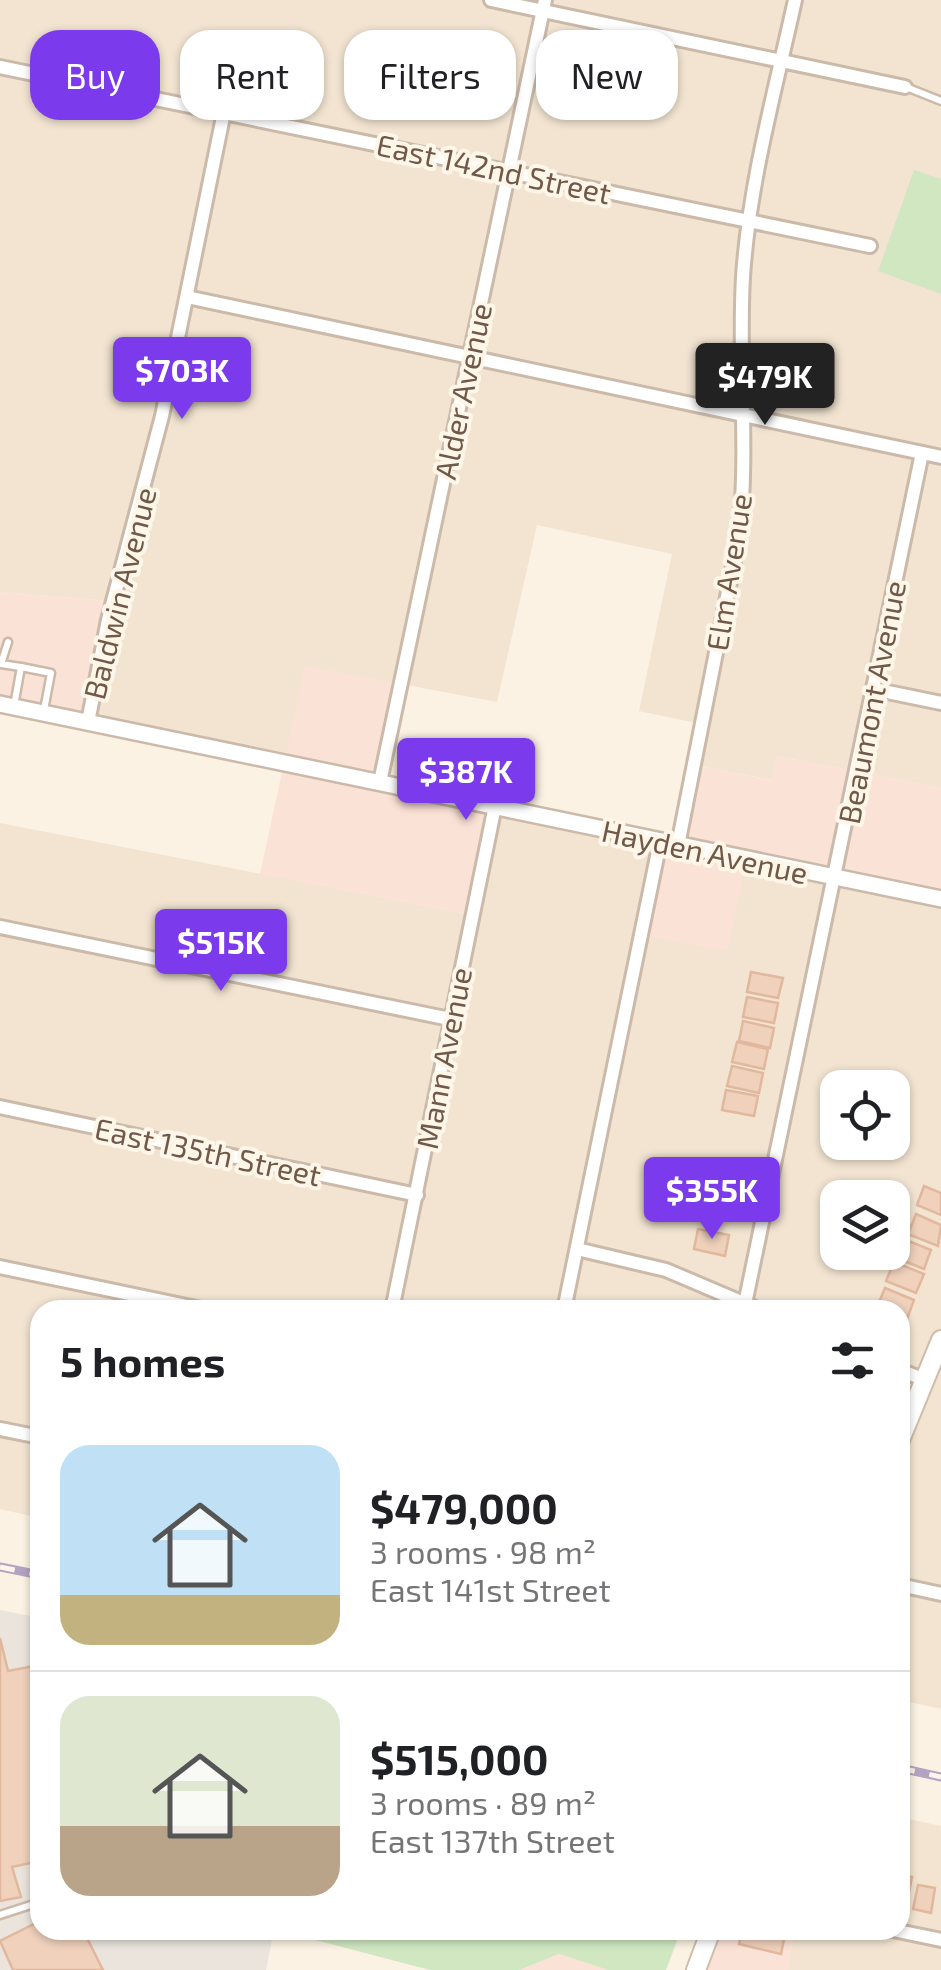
<!DOCTYPE html>
<meta charset="utf-8">
<style>
body{margin:0;font-family:"Exo 2",sans-serif;background:#f2f2f2;color:#202124;height:100vh;display:flex;flex-direction:column;font-size:38px;white-space:nowrap}
*{box-sizing:border-box;margin:0}
p{font-size:32px;color:#757577}
.icon{flex:none;width:55px;height:55px;fill:none;stroke:currentColor;stroke-width:2;stroke-linecap:round;stroke-linejoin:round}
.map{position:relative;flex:1;overflow:hidden}
.panel{position:absolute;left:30px;top:1300px;width:880px;height:640px;display:flex;flex-direction:column;background:#fff;border-radius:30px;box-shadow:0 2px 8px #0004}
.panel>*{flex:none}
.hud{position:absolute;left:30px;top:30px;width:882px;height:90px;display:flex;gap:20px}
.buttons{position:absolute;left:820px;top:1070px;display:grid;gap:20px}
.buttons a{display:grid;place-items:center;width:90px;height:90px;border-radius:20px;background:#fff;box-shadow:0 2px 8px #0004;font-size:50px}
.price{position:absolute;translate:-50% -85px;padding:0 22px;border-radius:10px;background:#7c3aed;color:#fff;font-size:32px;line-height:65px;filter:drop-shadow(0 2px 5px #0008)}
.price::after{content:'';position:absolute;left:50%;top:60px;width:30px;height:22px;margin-left:-15px;background:inherit;clip-path:polygon(0 0,100% 0,50% 100%)}
.price.active{background:#222;color:#fff}
ul{padding:0;list-style:none}
li{display:flex;align-items:center;gap:30px;height:250px;padding:0 30px}
li+li{border-top:2px solid #e0e0e0}
li span{display:grid;place-items:center;flex:none;width:280px;height:200px;border-radius:30px;color:#555}
li>.icon{margin-inline-start:auto}
span .icon{width:120px;height:120px;fill:#fffc;stroke-width:1}
li b{font-size:42px}
h2{display:flex;justify-content:space-between;align-items:center;height:120px;padding:0 30px;font-size:42px}
.pill{padding:0 35px;border-radius:30px;background:#fff;box-shadow:0 2px 8px #0004;font-size:35px;line-height:90px}
.pill.active{background:#7c3aed;color:#fff}
.map>svg:first-child{display:block}
.residential{fill:#f2e4d1;fill-rule:evenodd}
.commercial{fill:#fbe2d7}
.industrial{fill:#eae4dd}
.green{fill:#d0e7c2}
.building{fill:#efd1bc;stroke:#e1b89d;stroke-width:2.5}
.lines{fill:none;stroke-linecap:round;stroke-linejoin:round}
.service-casing{stroke:#cbbaaa;stroke-width:11}
.minor-casing{stroke:#cbbaaa;stroke-width:18}
.tertiary-casing{stroke:#cbbaaa;stroke-width:20}
.secondary-casing{stroke:#d0bcaa;stroke-width:22}
.service{stroke:#fff;stroke-width:6}
.minor{stroke:#fff;stroke-width:12}
.tertiary{stroke:#fff;stroke-width:15}
.secondary{stroke:#fff;stroke-width:18}
.rail-casing{stroke:#b5a2c3;stroke-width:9}
.rail{stroke:#fef6e8;stroke-width:5;stroke-dasharray:15;stroke-linecap:butt}
.labels{text-anchor:middle;dominant-baseline:central;stroke-width:8;stroke-linejoin:round;paint-order:stroke}
.street-label{font-size:30px;fill:#71594a;stroke:#fef6e8}
</style>
<div class="map">
<svg width="941" height="1970" viewBox="0 0 941 1970">
<rect width="100%" height="100%" fill="#fbf2e3"/>
<!-- residential -->
<g class="residential">
<path d="M0,0H941V788L777,756L772,780L694,765L701,724L639,711L672,554L537,525L497,702L401,684L285,763L88,722L113,601L0,592Z"/>
<path d="M495,806L660,842L726,951L746,859L941,899V1709L900,1700V1310H40V1518L0,1509V823L472,915ZM838,1088H892V1142H838ZM838,1198H892V1252H838Z"/>
<path d="M900,1817L941,1826V1970H787L795,1930H900Z"/>
</g>
<!-- commercial -->
<g class="commercial">
<path d="M0,592L113,601L88,722L0,704Z"/>
<path d="M305,666L401,684L381,782L495,806L472,915L260,874Z"/>
<path d="M777,756L941,788V899L746,860L727,951L641,935L660,842L677,845L694,765L771,780Z"/>
<path d="M711,1930H795L787,1970H696Z"/>
<path d="M559,1954L608,1970H519Z"/>
</g>
<!-- industrial -->
<path class="industrial" d="M0,1610L40,1618V1930H274L266,1970H0Z"/>
<!-- green -->
<g class="green">
<path d="M914,170L941,179V294L878,271Z"/>
<path d="M277,1930H681L666,1970H608L559,1954L519,1970H430Z"/>
</g>
<!-- building -->
<g class="building">
<path d="M751,972L783,978L778,998L747,992Z"/>
<path d="M747,997L778,1003L774,1023L743,1017Z"/>
<path d="M743,1021L774,1028L770,1048L739,1041Z"/>
<path d="M737,1042L768,1049L764,1069L732,1062Z"/>
<path d="M732,1066L763,1073L759,1093L727,1086Z"/>
<path d="M726,1090L758,1096L754,1116L722,1110Z"/>
<path d="M712,1159L744,1165L740,1185L708,1179Z"/>
<path d="M706,1184L738,1190L733,1210L702,1204Z"/>
<path d="M924,1186L941,1193V1215L917,1205Z"/>
<path d="M916,1214L941,1225L938,1246L908,1234Z"/>
<path d="M698,1229L729,1235L725,1256L694,1249Z"/>
<path d="M901,1238L931,1250L924,1269L894,1257Z"/>
<path d="M894,1262L924,1274L916,1293L886,1281Z"/>
<path d="M885,1288L914,1300L907,1319L900,1316V1310L877,1307Z"/>
<path d="M0,1638L8,1671L39,1665L40,1669V1861L12,1867L21,1897L0,1901Z"/>
<path d="M900,1875L912,1877L906,1907L900,1906Z"/>
<path d="M918,1885L935,1888L931,1913L913,1909Z"/>
<path d="M40,1921V1930H83L103,1970H13L0,1941Z"/>
<path d="M742,1930H786L781,1954L739,1944Z"/>
</g>
<g class="lines">
<!-- service casing -->
<g class="service-casing">
<g id="service">
<path d="M906,87L941,101"/>
<path d="M8,642L1,664L21,667"/>
<path d="M14,706L21,667L51,673L44,710"/>
<path d="M0,1915L40,1902"/>
</g>
</g>
<!-- minor casing -->
<g class="minor-casing">
<g id="minor">
<path d="M491,0L905,87"/>
<path d="M0,67L870,246"/>
<path d="M187,297L941,457"/>
<path d="M873,689L941,703"/>
<path d="M88,722L108,620L162,416L224,112"/>
<path d="M380,782L545,0"/>
<path d="M678,845L739,536C749,450 738,364 743,277C749,184 775,91 795,0"/>
<path d="M0,927L450,1019"/>
<path d="M0,1107L417,1195"/>
<path d="M577,1249L666,1270L760,1310"/>
<path d="M0,1267L206,1310"/>
<path d="M745,1304L922,453"/>
<path d="M392,1310L495,806"/>
<path d="M564,1310L660,842"/>
<path d="M900,1370L925,1380"/>
<path d="M0,1429L40,1437"/>
<path d="M900,1585L941,1594"/>
<path d="M893,1930L941,1940"/>
</g>
</g>
<!-- tertiary casing -->
<g class="tertiary-casing">
<path id="tertiary" d="M0,704L941,899"/>
</g>
<!-- secondary casing -->
<g class="secondary-casing">
<g id="secondary">
<path d="M900,1440L941,1340"/>
<path d="M696,1970L711,1930"/>
</g>
</g>
<!-- service -->
<use href="#service" class="service"/>
<!-- minor -->
<use href="#minor" class="minor"/>
<!-- tertiary -->
<use href="#tertiary" class="tertiary"/>
<!-- secondary -->
<use href="#secondary" class="secondary"/>
<!-- rail casing -->
<g class="rail-casing">
<g id="rail">
<path d="M0,1567L40,1575"/>
<path d="M900,1768L941,1777"/>
</g>
</g>
<!-- rail -->
<use href="#rail" class="rail"/>
</g>
<g class="labels">
<!-- street labels -->
<g class="street-label">
<text transform="translate(494 168) rotate(12)">East 142nd Street</text>
<text transform="translate(462 391) rotate(-78)">Alder Avenue</text>
<text transform="translate(728 572) rotate(-81)">Elm Avenue</text>
<text transform="translate(119 593) rotate(-76)">Baldwin Avenue</text>
<text transform="translate(871 702) rotate(-79)">Beaumont Avenue</text>
<text transform="translate(705 851) rotate(12)">Hayden Avenue</text>
<text transform="translate(443 1058) rotate(-79)">Mann Avenue</text>
<text transform="translate(208 1151) rotate(12)">East 135th Street</text>
</g>
</g>
</svg>
<div class="buttons">
<a><svg class="icon" aria-label="locate" viewBox="0 0 24 24"><circle cx="12" cy="12" r="6"/><path d="M12 2v4M12 18v4M2 12h4M18 12h4"/></svg></a>
<a><svg class="icon" aria-label="layers" viewBox="0 0 24 24"><path d="M12 4l9 5-9 5-9-5zM3 14l9 5 9-5"/></svg></a>
</div>
<b class="price" style="left:182px;top:422px">$703K</b>
<b class="price active" style="left:765px;top:428px">$479K</b>
<b class="price" style="left:466px;top:823px">$387K</b>
<b class="price" style="left:221px;top:994px">$515K</b>
<b class="price" style="left:712px;top:1242px">$355K</b>
<div class="hud">
<a class="pill active">Buy</a>
<a class="pill">Rent</a>
<a class="pill">Filters</a>
<a class="pill">New</a>
</div>
<section class="panel">
<h2>5 homes<svg class="icon" aria-label="filters" viewBox="0 0 24 24"><path d="M4 7h16M4 17h16"/><circle cx="9" cy="7" r="2"/><circle cx="15" cy="17" r="2"/></svg></h2>
<ul>
<li><span style="background:linear-gradient(#bfe0f5 75%,#c2b280 0)"><svg class="icon" aria-label="home" viewBox="0 0 24 24"><path d="M3 11l9-7 9 7M6 9v11h12V9"/></svg></span><div><b>$479,000</b><p>3 rooms · 98 m²</p><p>East 141st Street</p></div></li>
<li><span style="background:linear-gradient(#dfe7d0 65%,#b9a48a 0)"><svg class="icon" aria-label="home" viewBox="0 0 24 24"><path d="M3 11l9-7 9 7M6 9v11h12V9"/></svg></span><div><b>$515,000</b><p>3 rooms · 89 m²</p><p>East 137th Street</p></div></li>
</ul>
</section>
</div>
